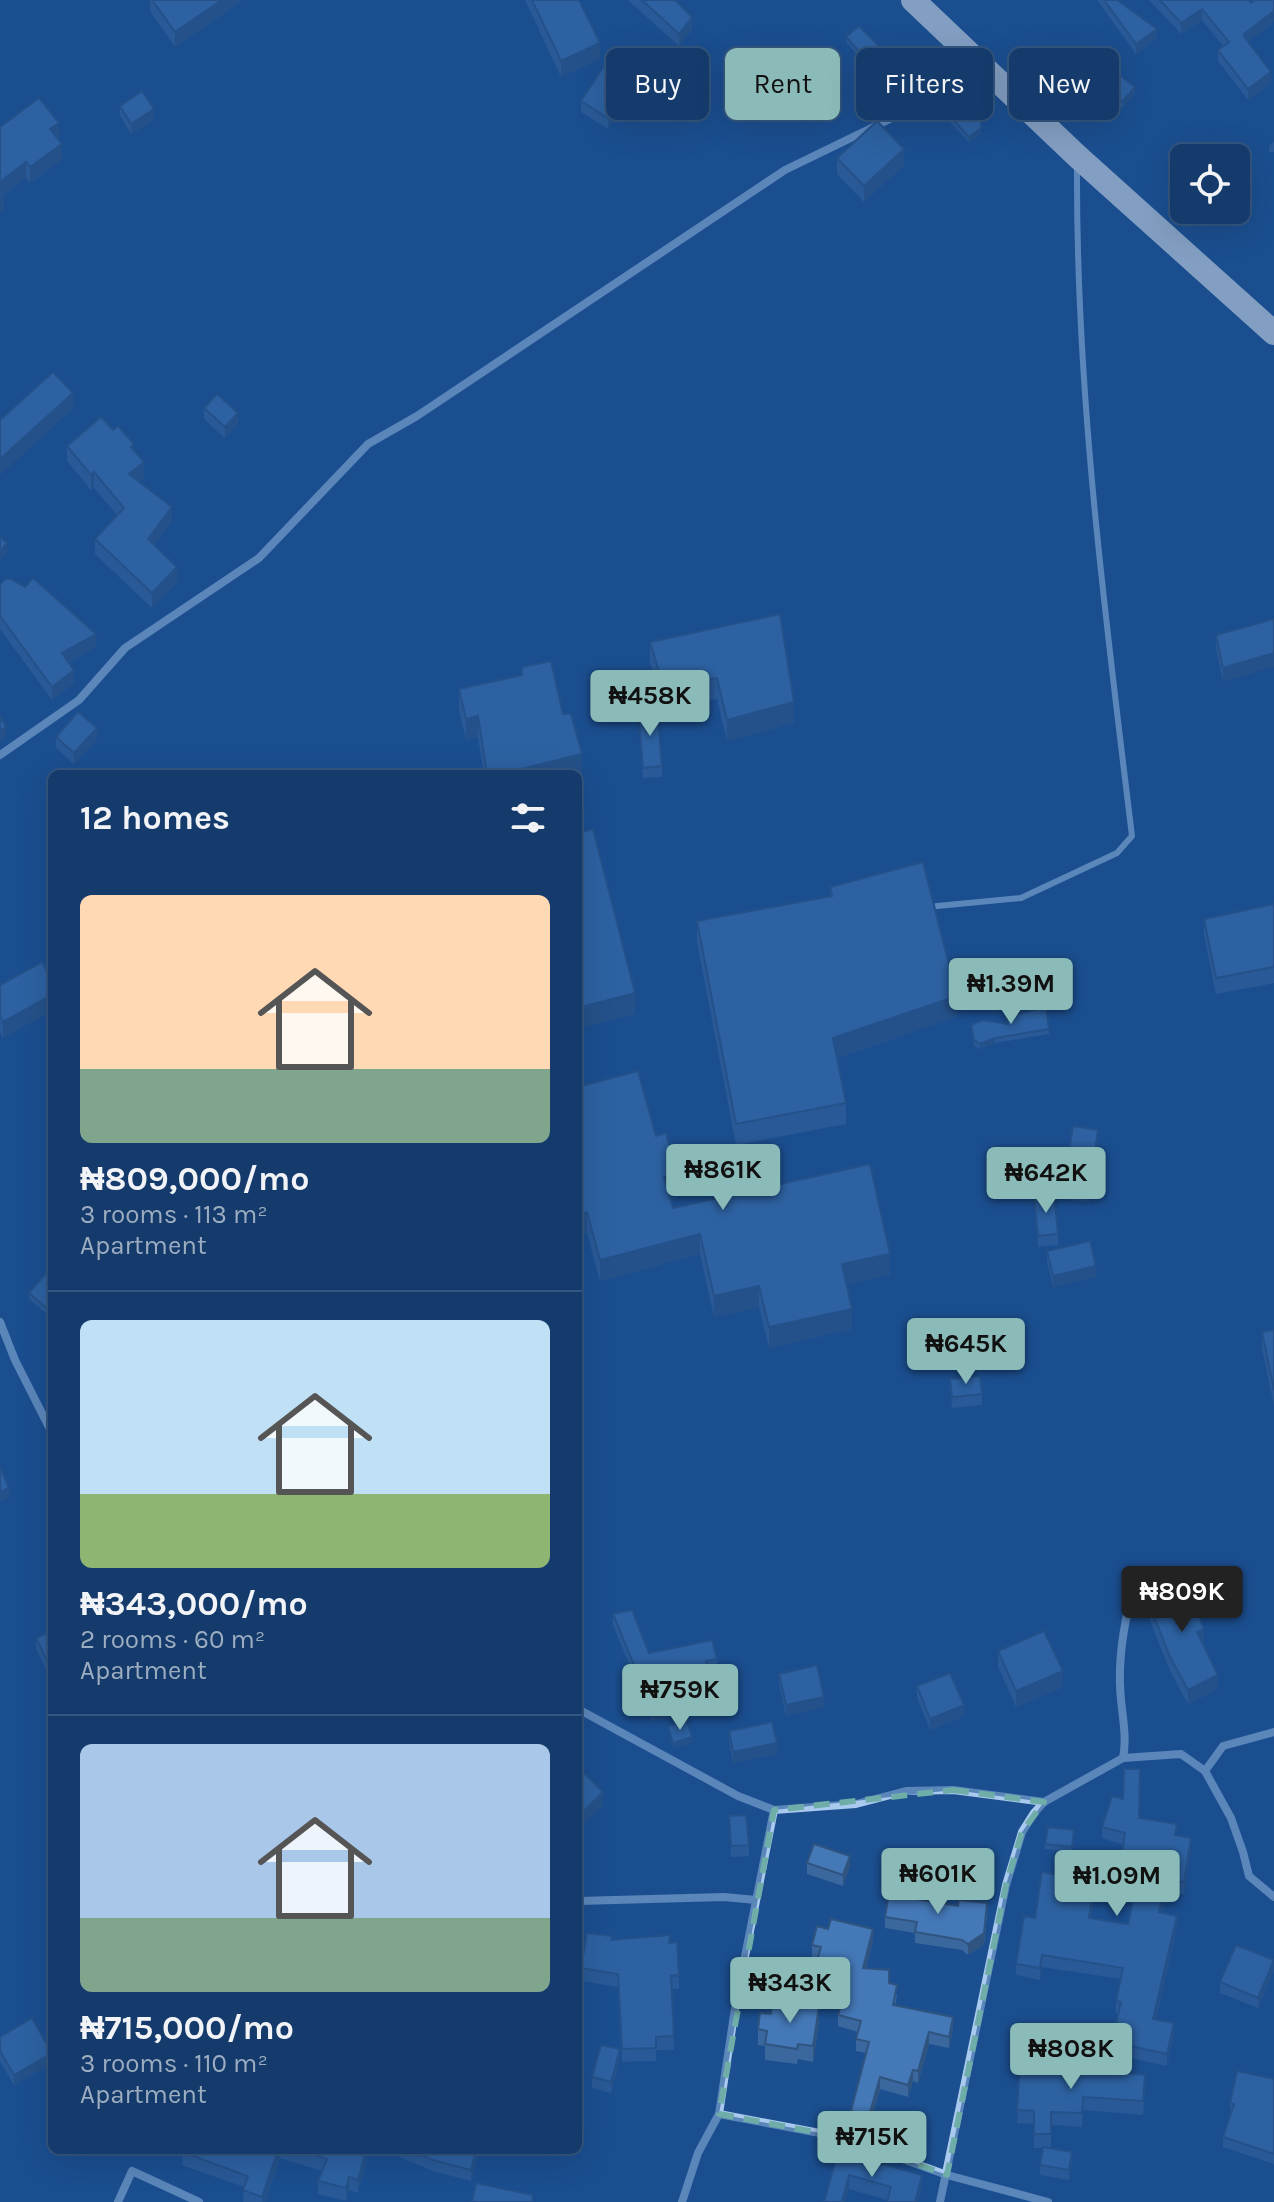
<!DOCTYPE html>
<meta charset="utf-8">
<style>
body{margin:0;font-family:Karla,sans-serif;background:#214673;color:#f1f3f6;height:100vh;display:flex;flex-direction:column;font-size:30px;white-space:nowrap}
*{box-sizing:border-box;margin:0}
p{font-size:26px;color:#9dadc1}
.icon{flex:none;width:44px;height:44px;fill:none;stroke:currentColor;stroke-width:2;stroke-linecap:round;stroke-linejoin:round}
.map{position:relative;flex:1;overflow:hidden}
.panel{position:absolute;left:48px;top:770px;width:534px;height:1384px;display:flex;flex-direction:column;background:#143b6b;border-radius:12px;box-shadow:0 8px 32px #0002,0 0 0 2px #33557e}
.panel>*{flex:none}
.top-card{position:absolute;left:606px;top:48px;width:548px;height:72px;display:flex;gap:16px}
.buttons{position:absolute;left:1170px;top:144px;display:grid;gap:16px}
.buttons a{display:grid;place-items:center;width:80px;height:80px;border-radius:12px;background:#143b6b;box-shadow:0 8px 32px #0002,0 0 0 2px #33557e;font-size:40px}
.price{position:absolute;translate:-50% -68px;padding:0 18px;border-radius:8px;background:#8bbbb9;color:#111;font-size:26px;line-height:52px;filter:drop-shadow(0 2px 4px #0008)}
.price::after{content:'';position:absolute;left:50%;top:48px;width:24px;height:18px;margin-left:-12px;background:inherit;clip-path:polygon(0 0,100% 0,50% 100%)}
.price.current{background:#222;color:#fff}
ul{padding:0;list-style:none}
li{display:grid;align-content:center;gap:16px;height:424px;padding:0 32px}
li+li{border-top:2px solid #33557e}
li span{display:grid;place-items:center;height:248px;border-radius:12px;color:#555}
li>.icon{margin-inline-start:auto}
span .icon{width:144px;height:144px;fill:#fffc;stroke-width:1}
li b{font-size:34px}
h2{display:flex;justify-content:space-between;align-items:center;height:96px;padding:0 32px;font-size:34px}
.pill{padding:0 28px;border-radius:12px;background:#143b6b;box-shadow:0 8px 32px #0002,0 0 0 2px #33557e;font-size:28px;line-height:72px}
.pill.current{background:#8bbbb9;color:#111}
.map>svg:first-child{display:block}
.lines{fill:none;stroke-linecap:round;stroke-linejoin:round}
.lane{stroke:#a9c9ee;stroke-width:6}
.street{stroke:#a9c9ee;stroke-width:8}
.highway{stroke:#fff;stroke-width:24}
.wall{fill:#3a679d}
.shaded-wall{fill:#305480}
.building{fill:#4478b7;stroke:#305480;stroke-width:2}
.marked{fill:none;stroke:#6fada8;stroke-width:6;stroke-dasharray:16 10;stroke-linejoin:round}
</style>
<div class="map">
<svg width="1274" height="2202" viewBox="0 0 1274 2202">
<rect width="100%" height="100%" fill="#1b4f8f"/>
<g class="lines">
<!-- lane -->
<path class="lane" d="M937,906L1021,898L1117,853L1132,836C1105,614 1076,392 1077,168"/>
<!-- street -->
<g class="street">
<path d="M0,755L79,700L125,648L259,558L368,444L417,416L785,170L894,117L974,60"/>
<path d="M0,1322L15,1360L52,1433"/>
<path d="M1134,1584C1126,1616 1119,1649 1120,1683C1120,1708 1128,1733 1123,1758L1181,1754L1205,1771L1231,1818L1243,1852L1249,1876L1274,1897"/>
<path d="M578,1709L738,1796L774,1810L856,1804L906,1791L953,1790L1044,1802"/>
<path d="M1205,1771L1223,1746L1274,1732"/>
<path d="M578,1901L724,1897L756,1900"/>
<path d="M719,2114L841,2137L947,2175L1048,2202"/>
<path d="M118,2202L132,2171L199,2202"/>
<path d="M682,2202L698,2153L719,2114L736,2002L774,1810"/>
<path d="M940,2202L1006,1885L1022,1832L1034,1813L1044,1802L1123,1758"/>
</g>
<!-- highway -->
<path class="highway" d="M913,0L1077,156L1274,333"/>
</g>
<!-- wall -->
<g class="wall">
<path d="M150,0H243L175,47L150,11Z"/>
<path d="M525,0H579L600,59L561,77Z"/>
<path d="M628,0H675L692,30L679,46Z"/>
<path d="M1097,0H1117L1157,38L1136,54Z"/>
<path d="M1149,0H1249L1251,3L1274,0V22L1248,42L1271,83L1248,100L1218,61V50L1223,46L1202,20L1181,34Z"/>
<path d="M846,37L893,65L876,82L860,67V61L862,60L846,42Z"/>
<path d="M634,87L608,129L581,112V101Z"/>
<path d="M1103,92L1135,93L1123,107L1103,97Z"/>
<path d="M120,106L154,120L131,134L120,116Z"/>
<path d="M946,112L981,133L969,142L946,118Z"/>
<path d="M0,127L59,139L62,160L30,183L26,178L4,195V210Z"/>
<path d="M1274,142V152H1269V146Z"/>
<path d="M837,158L904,165L864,202L837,174Z"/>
<path d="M204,408L238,424L225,438L204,419Z"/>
<path d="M113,430L134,451L144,477L139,482L172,522L154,545L177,582L152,608L95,554V539L117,515L94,488L91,490L67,461V446Z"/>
<path d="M0,585L96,647L68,663L74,683L52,700L0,629Z"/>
<path d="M780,614L794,723L727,741L717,699L663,706L650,663V642Z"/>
<path d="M1274,619L1223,682L1216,648V635Z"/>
<path d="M522,667L563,714L582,775L578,776V774H484L478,737L466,740L459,710V689L522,675Z"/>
<path d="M638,709L662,766V777L643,778Z"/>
<path d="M56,737L97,739L74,764L56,748Z"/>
<path d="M830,887L957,1017L837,1058L846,1103V1124L736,1145L697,942V921L830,896Z"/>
<path d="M1274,904V983L1216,994L1204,935V919Z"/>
<path d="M42,962L3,1038L0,1032V985Z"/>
<path d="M1006,1017L1049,1029V1034L995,1043L980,1049L974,1046L971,1025L1007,1024Z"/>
<path d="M578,1087L656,1136L676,1194L670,1196L673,1208L890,1275L847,1284L852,1329L769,1348L759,1307L714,1317L700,1254L600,1281L587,1233L578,1236Z"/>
<path d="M1098,1140L1089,1202L1056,1198V1187L1069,1153Z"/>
<path d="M1034,1196L1058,1234V1245L1038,1247Z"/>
<path d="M1047,1251L1096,1277L1053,1287L1047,1262Z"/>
<path d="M52,1272V1318L29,1299V1293Z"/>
<path d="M1274,1330V1406L1262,1348V1332Z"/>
<path d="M950,1379L982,1394V1405L952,1408Z"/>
<path d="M1146,1596L1204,1643L1203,1644L1218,1689L1188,1704L1170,1671L1146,1610Z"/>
<path d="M613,1614L649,1653L717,1659V1670L708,1671V1683L665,1692L670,1715L653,1722L613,1625Z"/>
<path d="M52,1631L49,1675L36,1649V1638Z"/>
<path d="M998,1651L1063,1687L1016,1707L998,1667Z"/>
<path d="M779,1674L824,1707L786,1716L779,1684Z"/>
<path d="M917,1686L964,1716L930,1730L917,1697Z"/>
<path d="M729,1731L777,1754L733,1763L729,1742Z"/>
<path d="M729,1816L749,1845V1856L731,1857Z"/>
<path d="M1139,1818L1177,1835L1191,1849L1184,1894L1166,1891L1162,1913L1177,1928L1156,2019L1174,2035L1167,2066L1112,2054V2042L1118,2013H1116V2001L1121,1979L1042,1967L1040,1980L1016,1975V1964L1035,1918L1069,1877L1098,1875L1091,1918L1128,1924L1136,1887L1119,1884V1872L1124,1845L1102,1838V1827Z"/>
<path d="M1074,1836L1072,1853L1045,1849V1844Z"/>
<path d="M807,1863L850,1866L843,1886L807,1874Z"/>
<path d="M52,1885V1909L46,1898V1887Z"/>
<path d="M917,1900L987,1914L984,1944L968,1955L962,1950L915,1943V1933L885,1928V1917Z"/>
<path d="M612,1940L670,1943L679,1975V1989H672L674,2050H656V2061L622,2062L618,1987L581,1981V1968Z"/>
<path d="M873,1941L866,1968L889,1983L897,1996L895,2005L953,2029L949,2048L929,2044L918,2083L913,2081L908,2097L880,2089L869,2127L851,2122V2111L866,2053L856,2051V2039L858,2032L838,2026V2015L845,1990L832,1987V1976L817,1972L818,1958L812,1957V1945Z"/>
<path d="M1274,1971L1258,2008L1220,1993V1982Z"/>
<path d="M819,2022L813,2062L798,2059L797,2064L765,2060V2046L758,2045V2029Z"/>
<path d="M0,2037L52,2051V2063L14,2085L0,2061Z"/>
<path d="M620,2060L611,2093L592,2088V2077Z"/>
<path d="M1020,2064L1145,2089L1143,2115L1083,2110L1082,2127L1051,2125V2148L1072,2162L1069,2180L1040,2175V2165L1043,2148H1034V2124L1017,2123Z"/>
<path d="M1274,2079V2164L1223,2147V2137L1231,2114H1230V2103Z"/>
<path d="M183,2150H369L358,2193L349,2190L346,2201L318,2194V2181L322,2171L280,2158L265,2202H243L244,2187L182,2165Z"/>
<path d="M383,2150H479L471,2181L433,2171Z"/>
<path d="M838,2152L922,2189L887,2200L849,2189Z"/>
</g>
<!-- shaded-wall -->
<g class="shaded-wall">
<path d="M222,0H243L175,47V32Z"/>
<path d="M1202,9V20L1181,34V23Z"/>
<path d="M1274,11V22L1243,46V35Z"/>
<path d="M692,17V30L679,46V34Z"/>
<path d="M1157,29V38L1136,54V44Z"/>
<path d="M600,43V59L561,77V61Z"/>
<path d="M893,60V65L876,82V77Z"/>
<path d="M1271,72V83L1248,100V89Z"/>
<path d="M634,76V87L608,129V118Z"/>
<path d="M1135,87V93L1123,107V101Z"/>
<path d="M154,109V120L131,134V124Z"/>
<path d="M59,123V139L50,145V129Z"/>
<path d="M981,128V133L969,142V137Z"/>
<path d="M62,144V160L30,183V167Z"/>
<path d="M904,149V165L864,202V186Z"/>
<path d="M26,162V178L4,195V210L0,213V182Z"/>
<path d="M73,393V409L0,475V459Z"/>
<path d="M238,413V424L225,438V427Z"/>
<path d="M144,462V477L129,489V474Z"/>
<path d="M94,472V488L91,490V475Z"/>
<path d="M172,507V522L148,554V539Z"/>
<path d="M7,543V554L0,561V551Z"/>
<path d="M177,567V582L152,608V593Z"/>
<path d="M96,634V647L62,666V653Z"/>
<path d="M1274,653V667L1223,682V668Z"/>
<path d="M74,670V683L52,700V687Z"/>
<path d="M794,702V723L727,741V720Z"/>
<path d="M478,716V737L466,740V719Z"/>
<path d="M6,727V738L0,741V731Z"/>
<path d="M97,728V739L74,764V753Z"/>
<path d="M582,754V775L578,776V774H517V770Z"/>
<path d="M635,993V1014L578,1029V1008Z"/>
<path d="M52,995V1011L3,1038V1022Z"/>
<path d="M957,996V1017L833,1059V1038Z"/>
<path d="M995,1038V1043L980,1049V1044Z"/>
<path d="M1098,1130V1140L1089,1202V1192Z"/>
<path d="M676,1173V1194L664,1197V1177Z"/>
<path d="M587,1212V1233L578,1236V1215Z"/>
<path d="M700,1234V1254L600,1281V1260Z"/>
<path d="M890,1254V1275L842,1285V1264Z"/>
<path d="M1096,1266V1277L1053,1287V1276Z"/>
<path d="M759,1286V1307L714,1317V1296Z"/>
<path d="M852,1309V1329L769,1348V1327Z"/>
<path d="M9,1488V1498L0,1502V1492Z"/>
<path d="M1204,1629V1643L1197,1646V1632Z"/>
<path d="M52,1663V1674L49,1675V1665Z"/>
<path d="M1063,1671V1687L1016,1707V1691Z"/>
<path d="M1218,1675V1689L1188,1704V1690Z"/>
<path d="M824,1697V1707L786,1716V1705Z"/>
<path d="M670,1704V1715L653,1722V1711Z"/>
<path d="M964,1705V1716L930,1730V1719Z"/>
<path d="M692,1737V1743L673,1748V1743Z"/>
<path d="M777,1743V1754L733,1763V1752Z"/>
<path d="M603,1792V1805L578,1830V1817Z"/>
<path d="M1191,1838V1849L1184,1894V1882Z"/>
<path d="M850,1856V1866L843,1886V1875Z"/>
<path d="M1098,1864V1875L1089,1929V1918Z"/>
<path d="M1166,1880V1891L1159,1924V1912Z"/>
<path d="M987,1903L984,1944L968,1955V1944Z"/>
<path d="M1177,1916V1928L1153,2030V2019Z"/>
<path d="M873,1929V1941L863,1980V1968Z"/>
<path d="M1042,1955V1967L1040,1980V1968Z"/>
<path d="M1274,1960V1971L1258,2008V1998Z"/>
<path d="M819,2007V2022L813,2062V2046Z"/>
<path d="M953,2017V2029L949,2048V2037Z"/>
<path d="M1174,2023V2035L1167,2066V2054Z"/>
<path d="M929,2032V2044L918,2083V2071Z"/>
<path d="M620,2049V2060L611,2093V2082Z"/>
<path d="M52,2053V2063L14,2085V2075Z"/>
<path d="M913,2070V2081L908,2097V2085Z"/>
<path d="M880,2077V2089L869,2127V2116Z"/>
<path d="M278,2150H280V2158L265,2202H262V2197Z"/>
<path d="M366,2150H369L358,2193V2180Z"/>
<path d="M476,2150H479L471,2181V2170Z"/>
<path d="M1072,2152V2162L1069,2180V2170Z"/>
<path d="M849,2175V2189L845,2202H842Z"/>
<path d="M922,2175V2189L918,2202H915Z"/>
<path d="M349,2177V2190L346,2201V2188Z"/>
</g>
<!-- building -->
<g class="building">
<path d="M152,0H222L175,32Z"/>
<path d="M532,0H579L600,43L561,61Z"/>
<path d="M642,0H675L692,17L679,34Z"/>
<path d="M1104,0H1117L1157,29L1136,44Z"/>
<path d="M1160,0H1249L1251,3L1254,0H1274V11L1243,35L1271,72L1248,89L1218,50L1229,42L1202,9L1181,23Z"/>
<path d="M859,26L893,60L876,77L860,61L864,57L846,37Z"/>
<path d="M608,60L634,76L608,118L581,101Z"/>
<path d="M1118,74L1135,87L1123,101L1103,92Z"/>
<path d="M142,91L154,109L131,124L120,106Z"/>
<path d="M39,98L59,123L50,129L62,144L30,167L26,162L0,182V127Z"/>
<path d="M962,98L981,119V128L969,137L946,112Z"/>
<path d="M877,121L904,149L864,186L837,158Z"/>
<path d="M53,372L73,393L0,459V420Z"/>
<path d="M217,394L238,413L225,427L204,408Z"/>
<path d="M101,417L113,430L118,426L134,444L131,447L144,462L129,474L172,507L148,539L177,567L152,593L95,539L124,508L94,472L91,475L67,446Z"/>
<path d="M0,537L7,543L0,551Z"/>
<path d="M33,578L96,634L62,653L74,670L52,687L0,616V585L5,579H11L25,587Z"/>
<path d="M780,614L794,702L727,720L717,678L663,685L650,642Z"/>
<path d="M1274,619V653L1223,668L1216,635Z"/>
<path d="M551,661L563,714H571L582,754L517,770L518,774H487L478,716L466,719L459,689L522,675V667Z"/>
<path d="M657,708L662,766L643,768L638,709Z"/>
<path d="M78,712L97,728L74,753L56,737Z"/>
<path d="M0,716L6,727L0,731Z"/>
<path d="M593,829L635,993L578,1008V833Z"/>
<path d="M923,862L957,996L833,1038L846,1103L736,1124L697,921L832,896L830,887Z"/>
<path d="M1274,904V967L1216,978L1204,919Z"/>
<path d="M42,962L52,981V995L3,1022L0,1016V985Z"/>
<path d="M1046,1007L1049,1029L995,1038L980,1044L974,1040L971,1025L982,1020L1008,1024L1006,1017Z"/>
<path d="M638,1071L656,1136L666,1133L676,1173L664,1177L673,1208L870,1164L890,1254L842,1264L852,1309L769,1327L759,1286L714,1296L700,1234L600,1260L587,1212L578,1215V1087Z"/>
<path d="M1073,1126L1098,1130L1089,1192L1056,1187L1061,1152L1069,1153Z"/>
<path d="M1054,1194L1058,1234L1038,1236L1034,1196Z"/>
<path d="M1090,1241L1096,1266L1053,1276L1047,1251Z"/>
<path d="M49,1270L52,1272V1313L29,1293Z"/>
<path d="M1274,1330V1390L1262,1332Z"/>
<path d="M980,1376L982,1394L952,1397L950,1379Z"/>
<path d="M0,1467L9,1488L0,1492Z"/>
<path d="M1185,1581L1204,1629L1197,1632L1218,1675L1188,1690L1170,1657L1146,1596Z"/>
<path d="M632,1610L649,1653L712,1640L717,1659L706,1661L708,1672L661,1682L670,1704L653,1711L613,1614Z"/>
<path d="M52,1631V1663L49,1665L36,1638Z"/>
<path d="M1044,1631L1063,1671L1016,1691L998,1651Z"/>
<path d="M817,1665L824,1697L786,1705L779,1674Z"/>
<path d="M950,1673L964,1705L930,1719L917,1686Z"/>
<path d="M687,1721L692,1737L673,1743L668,1726Z"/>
<path d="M772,1722L777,1743L733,1752L729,1731Z"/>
<path d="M1124,1769H1140L1139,1818L1177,1824L1175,1835L1191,1838L1184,1882L1166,1880L1159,1912L1177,1916L1153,2019L1174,2023L1167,2054L1112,2042L1121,2002L1116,2001L1123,1968L1042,1955L1040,1968L1016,1964L1024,1916L1035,1918L1042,1872L1069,1877L1076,1856L1098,1864L1089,1918L1128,1924L1138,1875L1119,1872L1125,1833L1102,1827L1112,1796L1123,1799Z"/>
<path d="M582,1771L603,1792L578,1817V1776Z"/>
<path d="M746,1815L749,1845L731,1846L729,1816Z"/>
<path d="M1048,1827L1074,1830L1072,1847L1045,1844Z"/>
<path d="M814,1844L850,1856L843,1875L807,1863Z"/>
<path d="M52,1885V1899L46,1887Z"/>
<path d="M890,1887L917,1891L916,1899L958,1906L959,1900L987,1903L984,1933L968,1944L962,1940L915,1932L917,1922L885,1917Z"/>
<path d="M831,1919L873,1929L863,1968L889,1970V1983L897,1985L893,2005L953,2017L949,2037L929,2032L918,2071L913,2070L908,2085L880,2077L869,2116L851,2111L869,2042L856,2039L861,2021L838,2015L848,1980L832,1975L834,1965L817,1961L821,1947L812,1945L817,1926L828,1929Z"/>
<path d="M587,1933L612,1936L611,1940L670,1935L669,1943L677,1942L679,1975L671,1976L674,2036L656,2037V2048L622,2049L618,1974L581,1968Z"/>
<path d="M1236,1945L1274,1960L1258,1998L1220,1982Z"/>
<path d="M773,2000L819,2007L813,2046L798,2044L797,2049L765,2044L767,2031L758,2029L760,2013L771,2014Z"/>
<path d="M32,2018L52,2053L14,2075L0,2051V2037Z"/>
<path d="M601,2045L620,2049L611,2082L592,2077Z"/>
<path d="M1020,2064L1145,2075L1143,2101L1083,2097L1082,2113L1051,2112V2134H1034V2111L1017,2110Z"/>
<path d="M1237,2071L1274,2079V2154L1223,2137L1234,2104L1230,2103Z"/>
<path d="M1043,2147L1072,2152L1069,2170L1040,2165Z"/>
<path d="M183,2150H278L262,2197L243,2190L248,2176L182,2152Z"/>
<path d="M297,2150H366L358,2180L349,2177L346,2188L318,2181L327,2159Z"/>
<path d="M409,2150H476L471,2170L433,2160Z"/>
<path d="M838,2152L922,2175L915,2202H887L891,2187L849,2175L842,2202H824Z"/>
<path d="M476,2183L533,2195L532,2202H472Z"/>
</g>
<!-- marked area -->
<path d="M0 0H1274V2202H0ZM953,1790L1044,1802L1022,1832L1006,1885L947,2175L841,2137L719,2114L774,1810Z" fill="#1b4f8f" fill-opacity=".55" fill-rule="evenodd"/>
<path class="marked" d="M953,1790L1044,1802L1022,1832L1006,1885L947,2175L841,2137L719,2114L774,1810Z"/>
</svg>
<div class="buttons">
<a><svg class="icon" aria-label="locate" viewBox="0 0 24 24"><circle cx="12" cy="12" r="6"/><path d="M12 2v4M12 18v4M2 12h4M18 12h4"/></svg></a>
</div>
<b class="price" style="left:650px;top:738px">₦458K</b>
<b class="price" style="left:1011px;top:1026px">₦1.39M</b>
<b class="price" style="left:723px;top:1212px">₦861K</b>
<b class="price" style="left:1046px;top:1215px">₦642K</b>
<b class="price" style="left:966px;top:1386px">₦645K</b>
<b class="price current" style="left:1182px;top:1634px">₦809K</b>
<b class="price" style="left:680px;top:1732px">₦759K</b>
<b class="price" style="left:938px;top:1916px">₦601K</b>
<b class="price" style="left:1117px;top:1918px">₦1.09M</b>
<b class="price" style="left:790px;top:2025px">₦343K</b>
<b class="price" style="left:1071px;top:2091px">₦808K</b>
<b class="price" style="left:872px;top:2179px">₦715K</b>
<div class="top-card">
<a class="pill">Buy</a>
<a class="pill current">Rent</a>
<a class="pill">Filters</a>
<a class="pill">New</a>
</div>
<section class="panel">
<h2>12 homes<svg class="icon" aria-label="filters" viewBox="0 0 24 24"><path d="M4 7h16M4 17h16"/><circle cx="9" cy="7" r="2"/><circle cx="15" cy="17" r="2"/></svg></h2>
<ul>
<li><span style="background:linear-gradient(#ffd9b3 70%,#7fa58c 0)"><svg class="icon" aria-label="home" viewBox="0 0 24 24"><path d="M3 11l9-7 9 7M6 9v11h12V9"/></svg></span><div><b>₦809,000/mo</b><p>3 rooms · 113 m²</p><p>Apartment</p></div></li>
<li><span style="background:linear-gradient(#bfe0f5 70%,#8fb573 0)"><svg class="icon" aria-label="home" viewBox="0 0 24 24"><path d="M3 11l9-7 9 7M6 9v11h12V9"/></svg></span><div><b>₦343,000/mo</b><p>2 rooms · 60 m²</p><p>Apartment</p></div></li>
<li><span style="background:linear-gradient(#a9c7e8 70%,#7fa58c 0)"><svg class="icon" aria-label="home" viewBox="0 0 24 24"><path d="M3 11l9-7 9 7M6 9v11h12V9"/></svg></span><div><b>₦715,000/mo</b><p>3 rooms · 110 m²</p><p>Apartment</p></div></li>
</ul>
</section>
</div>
